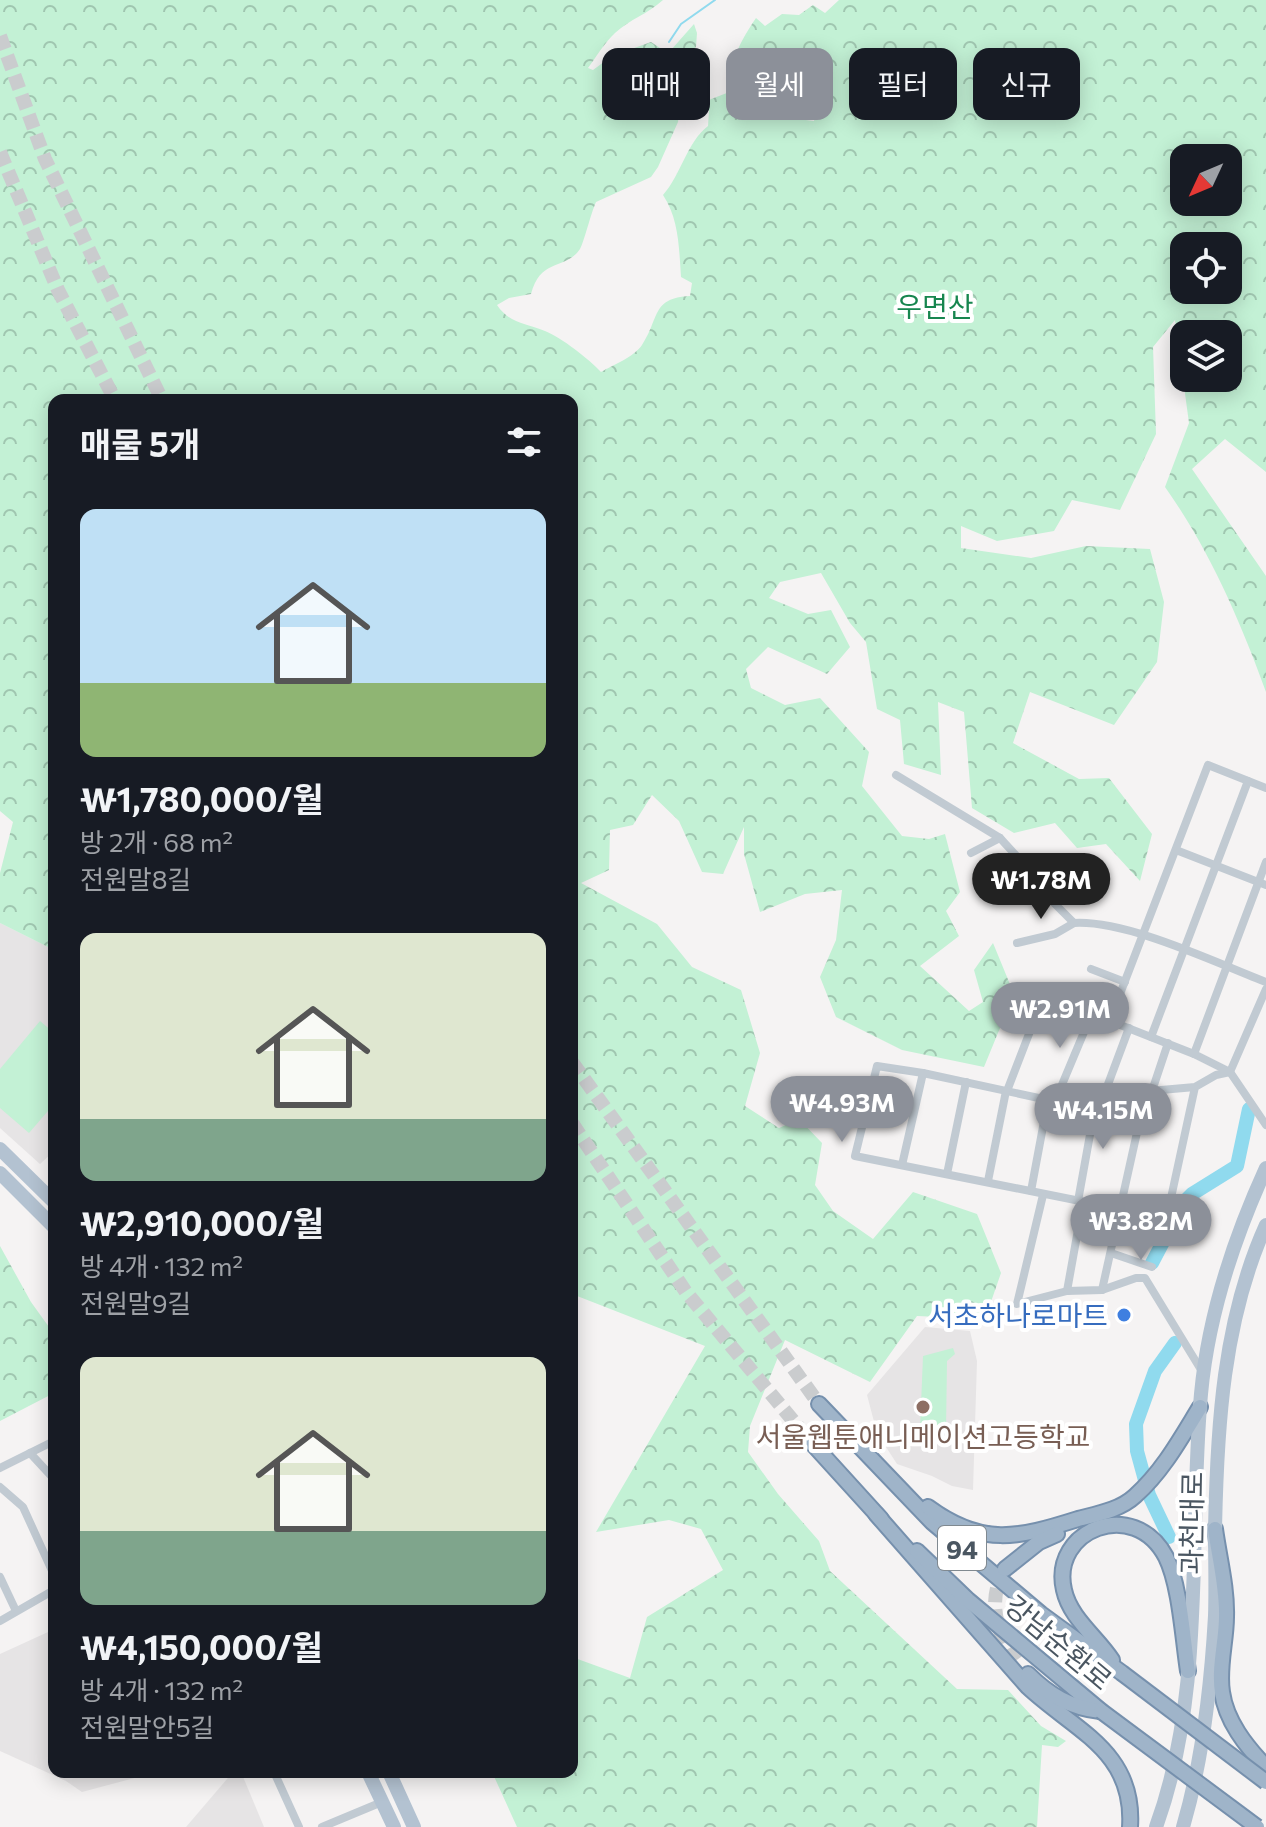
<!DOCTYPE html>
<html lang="ko">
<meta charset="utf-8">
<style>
body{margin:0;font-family:Commissioner,"Noto Sans KR",sans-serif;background:#20242c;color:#f1f3f6;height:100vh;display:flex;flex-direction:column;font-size:30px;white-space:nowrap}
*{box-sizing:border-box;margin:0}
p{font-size:26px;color:#9ea1a6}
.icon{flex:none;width:44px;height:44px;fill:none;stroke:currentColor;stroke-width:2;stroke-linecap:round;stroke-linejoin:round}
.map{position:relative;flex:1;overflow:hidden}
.panel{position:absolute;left:48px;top:394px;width:530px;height:1384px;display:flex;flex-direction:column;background:#171b24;border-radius:16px;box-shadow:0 4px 20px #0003}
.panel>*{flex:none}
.hud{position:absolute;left:602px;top:48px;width:544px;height:72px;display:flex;gap:16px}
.needle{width:52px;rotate:226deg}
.tools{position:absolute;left:1170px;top:144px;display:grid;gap:16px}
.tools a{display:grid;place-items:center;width:72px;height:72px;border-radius:16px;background:#171b24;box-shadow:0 4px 20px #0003;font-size:40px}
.price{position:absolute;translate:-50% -68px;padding:0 18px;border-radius:28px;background:#8c9099;color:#fff;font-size:26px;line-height:52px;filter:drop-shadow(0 2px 4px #0008)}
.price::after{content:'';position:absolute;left:50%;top:48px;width:24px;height:18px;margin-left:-12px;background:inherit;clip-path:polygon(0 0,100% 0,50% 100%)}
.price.current{background:#222;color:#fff}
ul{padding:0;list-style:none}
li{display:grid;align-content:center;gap:16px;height:424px;padding:0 32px}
li span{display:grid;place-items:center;height:248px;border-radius:16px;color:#555}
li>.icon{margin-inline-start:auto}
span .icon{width:144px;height:144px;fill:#fffc;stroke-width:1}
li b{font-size:34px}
h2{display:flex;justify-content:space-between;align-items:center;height:96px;padding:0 32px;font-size:34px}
.pill{padding:0 28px;border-radius:16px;background:#171b24;box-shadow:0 4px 20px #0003;font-size:28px;line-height:72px}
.pill.current{background:#8c9099;color:#fff}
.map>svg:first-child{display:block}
.education{fill:#e6e4e5}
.forest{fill:url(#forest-crowns);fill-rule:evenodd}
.park{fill:#c3f1d5}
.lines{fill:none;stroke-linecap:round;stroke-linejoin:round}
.stream{stroke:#90daee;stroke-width:2}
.river{stroke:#90daee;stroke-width:14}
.trunk-tunnel{stroke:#caccce;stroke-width:14;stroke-dasharray:14 7;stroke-linecap:butt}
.trunk-casing{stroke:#7690ad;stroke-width:18}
.minor{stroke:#c1cad2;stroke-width:8}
.primary{stroke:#b3c2d1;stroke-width:14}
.trunk{stroke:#9fb4c9;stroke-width:14}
.trunk-bridge-casing{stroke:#7690ad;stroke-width:18;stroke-linecap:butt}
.trunk-bridge{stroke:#9fb4c9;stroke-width:14}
.shop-dot{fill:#3f7fe0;stroke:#fff;stroke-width:3}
.education-dot{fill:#8d6e63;stroke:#fff;stroke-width:3}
.labels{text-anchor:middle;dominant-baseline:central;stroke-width:8;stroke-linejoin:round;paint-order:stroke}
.shield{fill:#fff;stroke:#808990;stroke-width:2}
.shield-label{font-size:26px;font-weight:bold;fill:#4a5661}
.park-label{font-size:28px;fill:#17864f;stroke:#fff}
.shop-label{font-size:28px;fill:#366cbe;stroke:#fff;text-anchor:end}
.education-label{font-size:28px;fill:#785e54;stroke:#fff}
.street-label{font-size:28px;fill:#4a5661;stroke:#fff}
</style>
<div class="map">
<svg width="1266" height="1827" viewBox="0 0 1266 1827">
<defs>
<pattern id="forest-crowns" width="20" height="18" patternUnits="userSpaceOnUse" patternTransform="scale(2)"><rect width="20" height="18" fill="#c3f1d5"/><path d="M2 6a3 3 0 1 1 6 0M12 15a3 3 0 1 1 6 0" fill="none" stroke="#a0c6b0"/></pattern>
</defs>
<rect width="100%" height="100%" fill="#f5f3f3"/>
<!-- education -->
<g class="education">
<path d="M0,923L54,950V1151L40,1164L0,1128Z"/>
<path d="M925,1327L970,1331L977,1361L973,1490L952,1486L932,1476L897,1464L877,1433L867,1395Z"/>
<path d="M54,1600V1772H157L82,1792L66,1781L0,1751V1654L48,1632Z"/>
<path d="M233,1772H241L264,1827H186Z"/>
</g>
<!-- forest -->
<g class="forest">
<path d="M0,0H663C648,14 630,19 615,33C605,42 596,57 588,68L593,70L612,56L651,42L663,50H671L694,24L697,33L696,47L680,58L673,83L680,103L678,122L658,167L651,177L596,202C591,213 584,242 580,249C565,271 541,257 531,294L509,298L497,305C510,324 525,323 545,331C562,338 589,359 601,372C613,365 634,357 642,345C660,318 651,298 690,296L692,283L681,277C679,248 679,219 663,195C681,175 687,142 708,126L709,111L706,101L732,91C731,59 738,45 756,18L765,26L782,14L799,15L813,5L825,13L839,0H1266V472L1225,439L1192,469L1266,576V692C1240,620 1209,549 1165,487L1189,423L1175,320L1153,347L1156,434L1120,510L1072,500L1054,531L997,541L961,526V548L1031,558L1086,546L1150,549L1164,602L1157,662L1114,725L1030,692L1013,743L1079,779L1109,778L1152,834L1140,881L1106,844L1077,848L1055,823L1014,833L972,808L964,712L938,702L941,775L904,764L900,720L877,709L866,642L850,623L821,573L780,582L769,598L808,614L831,610L850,647L827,674L768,647L746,669L751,688L785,705L820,698L869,752L862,786L902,836L929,839L945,834L960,892L946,911L959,936L920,966L969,1011L983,1002L974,970L993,943L1014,994L984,1067L902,1050L836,1017L820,977L836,940L842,890L805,894L760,912L744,854V827L723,874L702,872L679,821L652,795L633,825L610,830L609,870L581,883L657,924L692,967L741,990L760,1053L745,1106L779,1128L799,1119L822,1143L815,1185L833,1211L873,1239L913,1192L977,1214L1001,1273L985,1319L917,1316L870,1382L785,1340L750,1426L748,1452L778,1494L819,1541L830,1571L957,1689L1008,1690L1041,1726L1066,1741L1058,1747L1042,1745L1037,1827H517L492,1772H572V1657L630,1678L647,1617L723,1570L701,1529L669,1520L596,1532L705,1346L572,1294V400H54V950L0,923V873L13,822L0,811ZM781,73L788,86L810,92L817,103L814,121C791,119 779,111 771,90ZM1184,158H1228V202H1184ZM1184,246H1228V290H1184ZM1184,334H1228V378H1184Z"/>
<path d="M0,1246L31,1302L54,1334V1393L0,1421Z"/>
</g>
<!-- park -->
<g class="park">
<path d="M40,1021L54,1033V1104L29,1133L0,1108V1069Z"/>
<path d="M953,1348L955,1354L947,1361L946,1431L920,1429L923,1356Z"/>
</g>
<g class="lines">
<!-- stream -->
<path class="stream" d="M669,42L681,24L715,0"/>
<!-- river -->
<g class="river">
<path d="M1152,1263L1184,1202L1192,1194L1237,1166L1249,1109"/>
<path d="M1169,1537L1149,1495L1137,1451L1136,1424L1155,1371L1175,1343"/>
</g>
<!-- trunk-tunnel -->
<g class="trunk-tunnel">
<path d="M0,36L45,159L162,400"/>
<path d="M0,152L58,290L115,400"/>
<path d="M572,1062L819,1404"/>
<path d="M572,1123L686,1292L811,1442"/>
<path d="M1005,1569C985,1602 998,1638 1020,1666"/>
</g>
<!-- trunk casing -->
<g class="trunk-casing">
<g id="trunk">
<path d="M819,1404L932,1522L1041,1614L1122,1673"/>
<path d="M811,1442L881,1519"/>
<path d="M928,1507C982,1547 1018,1538 1078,1519C1097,1514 1120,1510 1135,1496C1163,1471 1181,1438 1200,1407"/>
<path d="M876,1514L1028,1687C1075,1731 1135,1751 1130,1827"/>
<path d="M1215,1529C1219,1558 1227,1588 1226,1617C1226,1641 1218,1668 1222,1692C1226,1721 1246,1746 1266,1767"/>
<path d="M917,1551L968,1600L1101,1711"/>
<path d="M1005,1569L1039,1542L1057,1534"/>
<path d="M1112,1660C1097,1637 1070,1618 1064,1590C1050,1530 1134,1496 1166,1557C1180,1585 1183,1639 1188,1671"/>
<path d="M1028,1674C1049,1695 1071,1708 1100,1711"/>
</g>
</g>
<!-- minor -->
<g class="minor">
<path d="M896,775L1000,838L1035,876L1044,893L1074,923C1127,920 1214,962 1266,982"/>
<path d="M1176,850L1266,885"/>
<path d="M971,853L1000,838"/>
<path d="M1017,943L1055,934L1074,923"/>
<path d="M1091,969L1125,982"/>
<path d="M1110,1020L1208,765L1266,788"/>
<path d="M1151,1037L1248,781"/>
<path d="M1194,1054L1266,862"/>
<path d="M1230,1072L1266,989"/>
<path d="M1195,1087L1166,1221L1120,1209L855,1156L877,1066L923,1073L1048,1100L1195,1087L1216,1075L1230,1072"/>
<path d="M1007,1091L1044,995L1194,1054L1230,1072L1266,1125"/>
<path d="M1152,1091L1168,1043"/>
<path d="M1104,1095L1129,1028"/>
<path d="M1056,1099L1092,1013"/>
<path d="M902,1165L923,1073"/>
<path d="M947,1174L966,1082"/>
<path d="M988,1181L1006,1091"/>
<path d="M1031,1191L1048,1100"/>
<path d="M1043,1195L1017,1304L1067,1291L1102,1290L1136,1278H1145L1203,1373"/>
<path d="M1078,1201L1097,1096"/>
<path d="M1111,1253L1152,1267"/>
<path d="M1102,1290L1146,1092"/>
<path d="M1067,1291L1083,1202"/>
<path d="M30,1453L54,1479"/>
<path d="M0,1468L54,1441"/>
<path d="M0,1487L23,1507L54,1575"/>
<path d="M0,1577L16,1611"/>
<path d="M0,1621L54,1590"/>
<path d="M274,1772L299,1827"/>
<path d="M322,1827L382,1802"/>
</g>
<!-- primary -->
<g class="primary">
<path d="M0,1149L54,1202"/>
<path d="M0,1173L54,1227"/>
<path d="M368,1772L394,1827"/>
<path d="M389,1772L414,1827"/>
<path d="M1156,1827C1206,1690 1188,1537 1201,1394C1208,1318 1234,1238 1266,1168"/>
<path d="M1183,1827C1203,1759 1211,1687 1215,1616C1216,1587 1215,1559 1215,1530C1217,1427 1223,1320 1266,1225"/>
</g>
<!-- trunk -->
<use href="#trunk" class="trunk"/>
<!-- trunk-bridge casing -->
<g class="trunk-bridge-casing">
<g id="trunk-bridge">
<path d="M1122,1673L1266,1782"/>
<path d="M1101,1711L1257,1827"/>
</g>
</g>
<!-- trunk-bridge -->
<use href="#trunk-bridge" class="trunk-bridge"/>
</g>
<!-- markers -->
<circle class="shop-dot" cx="1124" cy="1315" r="8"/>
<circle class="education-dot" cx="923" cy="1407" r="8"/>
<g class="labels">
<!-- shield labels -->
<rect class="shield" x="938" y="1526" width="48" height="44" rx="6"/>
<g class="shield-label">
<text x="962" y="1548">94</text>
</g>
<!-- park labels -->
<g class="park-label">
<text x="935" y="306">우면산</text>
</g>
<!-- shop labels -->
<g class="shop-label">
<text x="1108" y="1315">서초하나로마트</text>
</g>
<!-- education labels -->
<g class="education-label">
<text x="923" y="1436">서울웹툰애니메이션고등학교</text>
</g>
<!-- street labels -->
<g class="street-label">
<text transform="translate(1191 1523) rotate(-89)">과천대로</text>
<text transform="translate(1059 1642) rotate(40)">강남순환로</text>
</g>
</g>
</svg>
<div class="tools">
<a><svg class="needle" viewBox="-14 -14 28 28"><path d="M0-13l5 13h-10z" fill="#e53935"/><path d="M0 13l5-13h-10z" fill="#9ea1a6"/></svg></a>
<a><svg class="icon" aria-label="locate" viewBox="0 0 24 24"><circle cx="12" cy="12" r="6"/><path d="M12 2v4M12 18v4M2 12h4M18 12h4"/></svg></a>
<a><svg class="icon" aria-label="layers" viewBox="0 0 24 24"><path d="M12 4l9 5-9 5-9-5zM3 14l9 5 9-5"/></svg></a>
</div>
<b class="price current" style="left:1041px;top:921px">₩1.78M</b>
<b class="price" style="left:1060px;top:1050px">₩2.91M</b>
<b class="price" style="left:842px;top:1144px">₩4.93M</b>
<b class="price" style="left:1103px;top:1151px">₩4.15M</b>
<b class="price" style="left:1141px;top:1262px">₩3.82M</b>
<div class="hud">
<a class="pill">매매</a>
<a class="pill current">월세</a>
<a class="pill">필터</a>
<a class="pill">신규</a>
</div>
<section class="panel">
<h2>매물 5개<svg class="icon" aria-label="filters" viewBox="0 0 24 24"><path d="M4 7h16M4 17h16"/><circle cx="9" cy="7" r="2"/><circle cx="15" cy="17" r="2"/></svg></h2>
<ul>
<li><span style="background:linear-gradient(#bfe0f5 70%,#8fb573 0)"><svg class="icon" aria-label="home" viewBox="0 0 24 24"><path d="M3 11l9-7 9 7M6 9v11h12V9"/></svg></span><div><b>₩1,780,000/월</b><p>방 2개 · 68 m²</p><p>전원말8길</p></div></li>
<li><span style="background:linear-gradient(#dfe7d0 75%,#7fa58c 0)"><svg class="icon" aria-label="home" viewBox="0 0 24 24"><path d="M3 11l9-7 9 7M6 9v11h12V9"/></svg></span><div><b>₩2,910,000/월</b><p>방 4개 · 132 m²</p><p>전원말9길</p></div></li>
<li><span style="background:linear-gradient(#dfe7d0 70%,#7fa58c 0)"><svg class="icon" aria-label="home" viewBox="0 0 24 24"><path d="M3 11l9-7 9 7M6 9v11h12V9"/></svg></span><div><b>₩4,150,000/월</b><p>방 4개 · 132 m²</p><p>전원말안5길</p></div></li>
</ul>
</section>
</div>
